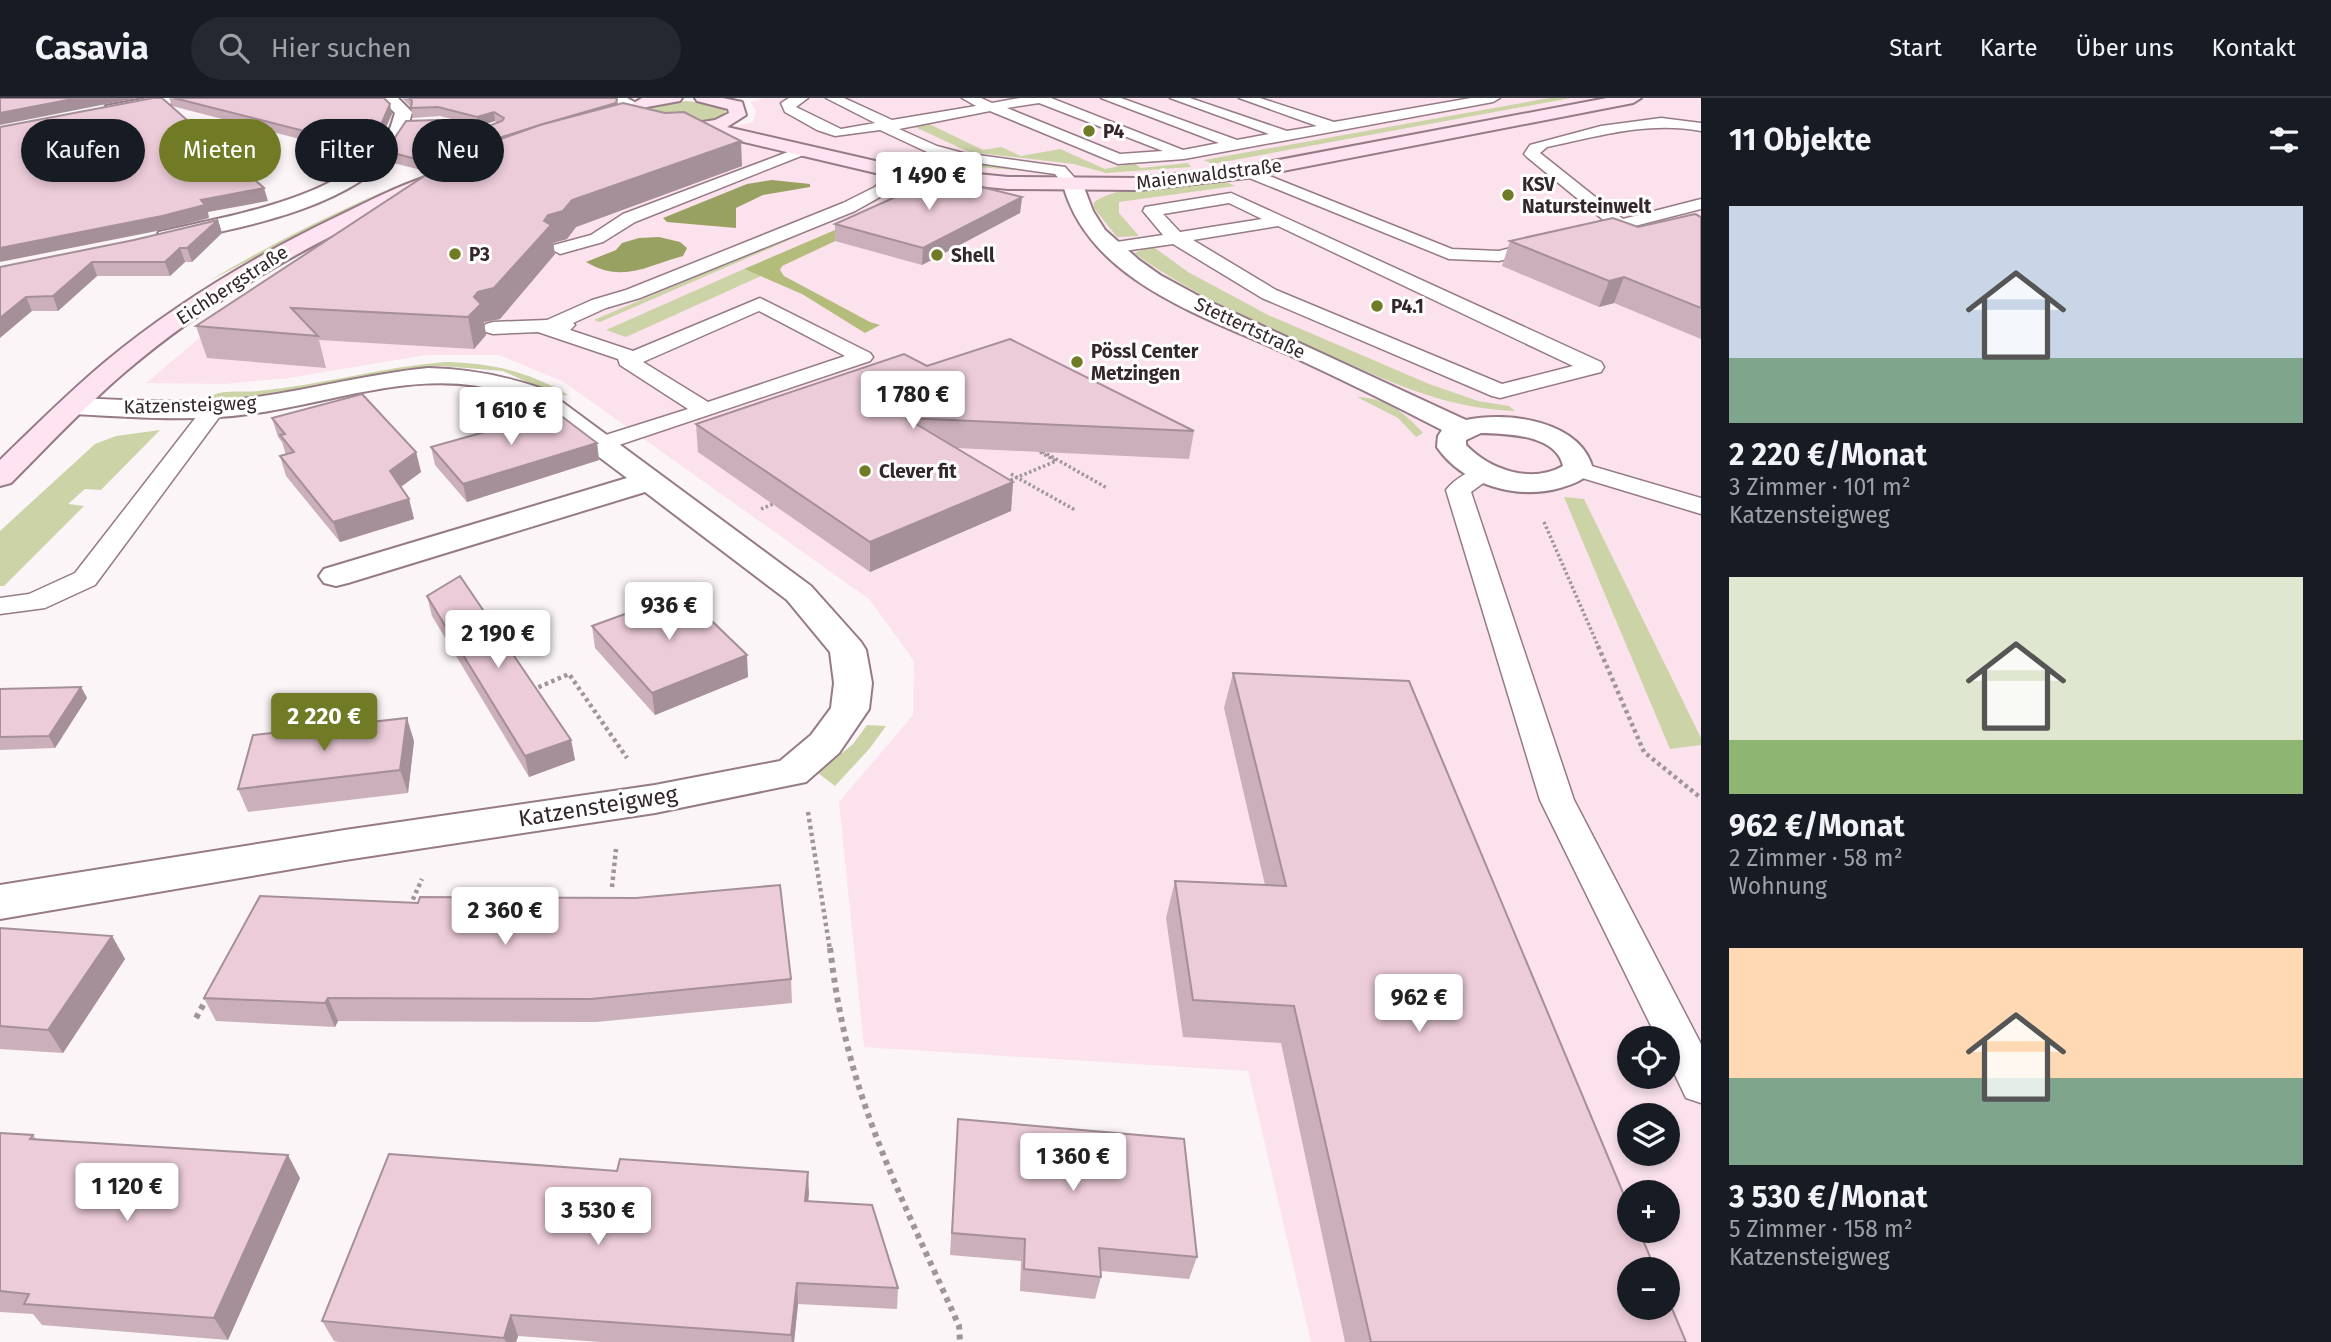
<!DOCTYPE html>
<html lang="de">
<meta charset="utf-8">
<style>
body{margin:0;font-family:"Fira Sans",sans-serif;background:#242831;color:#f1f3f6;height:100vh;display:flex;flex-direction:column;font-size:26px;white-space:nowrap}
*{box-sizing:border-box;margin:0}
p{font-size:23px;color:#9ea1a6}
.icon{flex:none;width:38px;height:38px;fill:none;stroke:currentColor;stroke-width:2;stroke-linecap:round;stroke-linejoin:round}
.map{position:relative;flex:1;overflow:hidden}
.side{display:flex;flex-direction:column;background:#171b24;width:630px}
.side>*{flex:none}
.top-card{position:absolute;left:21px;top:21px;width:665px;height:63px;display:flex;gap:14px}
.fabs{position:absolute;left:1617px;top:928px;display:grid;gap:14px}
.fabs a{display:grid;place-items:center;width:63px;height:63px;border-radius:50%;background:#171b24;box-shadow:0 4px 10px #0003;font-size:35px}
.price{position:absolute;translate:-50% -60px;padding:0 16px;border-radius:7px;background:#fff;color:#222;font-size:23px;line-height:46px;filter:drop-shadow(0 2px 4px #0008)}
.price::after{content:'';position:absolute;left:50%;top:42px;width:21px;height:16px;margin-left:-10px;background:inherit;clip-path:polygon(0 0,100% 0,50% 100%)}
.price.selected{background:#717a24;color:#fff}
ul{padding:0;list-style:none}
li{display:grid;align-content:center;gap:14px;height:371px;padding:0 28px}
li span{display:grid;place-items:center;height:217px;border-radius:0px;color:#555}
li>.icon{margin-inline-start:auto}
span .icon{width:126px;height:126px;fill:#fffc;stroke-width:1}
li b{font-size:30px}
h2{display:flex;justify-content:space-between;align-items:center;height:84px;padding:0 28px;font-size:30px}
.pill{padding:0 24px;border-radius:32px;background:#171b24;box-shadow:0 4px 10px #0003;font-size:24px;line-height:63px}
.pill.selected{background:#717a24;color:#fff}
header{display:flex;align-items:center;gap:42px;box-sizing:border-box;height:98px;padding:0 35px;background:#171b24;border-bottom:2px solid #363941}
header strong{font-size:33px}
nav{display:flex;gap:38px;margin-inline-start:auto;font-size:24px}
.search{width:490px;height:63px;background:#242831;display:flex;align-items:center;gap:18px;box-sizing:border-box;padding:0 24px;border-radius:38px;color:#9ea1a6;font-size:26px}
main{display:flex;flex:1;min-height:0}
.map>svg:first-child{display:block}
.built{fill:#fbe2ec;fill-rule:evenodd}
.green{fill:#ccd3a7}
.forest{fill:#b4bc7c}
.water{fill:#98a162}
.lines{fill:none;stroke-linecap:round;stroke-linejoin:round}
.lane-casing{stroke:#967a86;stroke-width:3}
.street-casing{stroke:#967a86;stroke-width:4}
.secondary-casing{stroke:#967a86;stroke-width:4}
.path-far2{stroke:#9f969a;stroke-width:3.5;stroke-dasharray:2.5 2.5;stroke-linecap:butt}
.path-far1{stroke:#9f969a;stroke-width:4.5;stroke-dasharray:3.5 3.5;stroke-linecap:butt}
.path{stroke:#9f969a;stroke-width:6;stroke-dasharray:5 5;stroke-linecap:butt}
.lane{fill:#fff;fill-rule:evenodd}
.street{fill:#fff;fill-rule:evenodd}
.secondary{fill:#fee4f0;fill-rule:evenodd}
.wall{fill:#cbafbb}
.shaded-wall{fill:#a58f98}
.building{fill:#ecccd9;stroke:#a58f98;stroke-width:2}
.poi-dot{fill:#717a24;stroke:#fff;stroke-width:2.5}
.labels{text-anchor:middle;dominant-baseline:central;stroke-width:6;stroke-linejoin:round;paint-order:stroke}
.far-poi-label{font-size:19px;font-weight:bold;fill:#33272c;stroke:#fff;text-anchor:start}
.far-street-label{font-size:19px;fill:#33272c;stroke:#fff}
.street-label{font-size:23px;fill:#33272c;stroke:#fff}
</style>
<header>
<strong>Casavia</strong>
<div class="search"><svg class="icon" aria-label="search" viewBox="0 0 24 24"><circle cx="10" cy="10" r="6"/><path d="M15 15l6 6"/></svg>Hier suchen</div>
<nav><a>Start</a><a>Karte</a><a>Über uns</a><a>Kontakt</a></nav>
</header>
<main>
<div class="map">
<svg width="1701" height="1244" viewBox="0 0 1701 1244">
<rect width="100%" height="100%" fill="#fbf5f7"/>
<!-- built -->
<path class="built" d="M764,0H1701V1244H1311L1248,973L864,949L839,704L913,617L914,563L870,502L564,284L499,257H426L289,280L225,286L146,285L241,205L702,36L753,24L756,13L751,4ZM1629,940H1668V978H1629ZM1629,1017H1668V1055H1629ZM1629,1094H1668V1132H1629ZM1629,1171H1668V1209H1629Z"/>
<!-- green -->
<g class="green">
<path d="M1549,0H1571L1212,66L1204,62Z"/>
<path d="M686,3L715,6L726,13C710,36 667,17 645,11L656,7Z"/>
<path d="M927,25L983,52L1001,49L1021,58L1060,51L1105,71L1134,65L1141,70L1188,65L1191,69L1106,75L1074,66L969,54L915,29Z"/>
<path d="M936,57L971,65L1036,70L1040,74L939,66Z"/>
<path d="M473,58L370,100L207,184C292,133 380,92 473,58Z"/>
<path d="M1224,83L1235,88L1119,104V115L1139,138L1117,139L1094,110V104C1127,83 1185,88 1224,83Z"/>
<path d="M893,89H897L874,105L600,224L594,222L870,104Z"/>
<path d="M1148,150H1155L1188,174L1268,217L1429,286L1478,303L1509,308L1515,313C1441,310 1389,283 1322,254C1256,225 1193,197 1134,155Z"/>
<path d="M744,171L761,178L626,239L606,232Z"/>
<path d="M445,264C491,265 528,273 568,297L557,298L503,273L442,268L403,271L295,294L253,300L206,302C217,290 242,295 258,293C321,287 382,269 445,264Z"/>
<path d="M1357,299C1386,300 1403,313 1423,335L1416,339L1398,320Z"/>
<path d="M160,332L101,392L85,391L68,406L84,408L4,488H0V433L95,346L116,338Z"/>
<path d="M1564,399L1584,401L1701,640V647L1670,651Z"/>
<path d="M867,627L886,628L870,650L835,688L818,675L853,646Z"/>
</g>
<!-- forest -->
<path class="forest" d="M870,117L863,130L782,168L780,172L784,178L870,224L880,227L865,235L802,196L744,171Z"/>
<!-- water -->
<g class="water">
<path d="M772,82L810,86V89L763,97L736,110V130L667,124L663,120L747,86Z"/>
<path d="M659,139L680,144L687,150L683,158C648,167 623,186 586,164L616,152L622,145L639,140Z"/>
</g>
<g class="lines">
<!-- lane casing -->
<g class="lane-casing">
<g id="lane">
<path d="M789,0H808L796,9L841,31L875,25L826,0H844L892,22L976,8L962,0H981L992,5L1020,0H1051L1183,52L1219,45L1101,0H1121L1237,42L1269,36L1170,0H1190L1287,33L1317,28L1239,0H1260L1334,24L1471,0H1500L1493,4L1184,61L1118,66L990,13L899,31L937,48L963,55L1065,69L1081,87L1073,92L1067,90L1055,76L957,62L927,54L880,32L835,38L817,32L785,14L781,5ZM1039,5L1163,53L1120,56L1007,10Z"/>
<path d="M1661,20L1701,25V33C1648,23 1599,38 1547,49L1540,55L1623,121L1701,101V111L1499,163L1449,161L1242,77L1239,74L1242,71H1252L1452,151L1499,153L1607,125L1527,59L1524,56L1530,47L1601,28Z"/>
<path d="M801,49L806,50L808,53L806,56L635,124L603,144L560,156L551,151L554,147L591,137L623,116Z"/>
<path d="M897,69L905,74L887,95L855,113L640,200L606,210L573,225L575,227L570,232L633,253L760,200L870,255L873,259L870,263L601,353L593,351L589,346L593,341L688,311L620,267L618,261L538,234L493,236L486,234L483,230L486,226L493,224L547,222L592,202L626,192L843,105L875,89L892,71ZM759,213L845,258L708,304L643,264Z"/>
<path d="M1231,95L1601,264L1604,269L1601,274L1500,300L1492,298L1262,200L1173,146L1110,155L1101,150L1110,145L1163,137L1143,113L1145,109ZM1229,105L1262,121L1180,134L1163,116ZM1278,128L1573,268L1502,286L1276,192L1193,142Z"/>
<path d="M215,303L223,305L226,310L95,487L45,510L0,516V500L29,496L75,475L207,305Z"/>
<path d="M1578,364L1701,400V416L1569,376L1566,371L1569,366Z"/>
<path d="M1485,368L1494,370L1497,375L1471,394L1574,702L1701,946V1005L1686,1000L1668,962V940H1657L1540,702L1446,392C1454,381 1472,371 1485,368Z"/>
</g>
</g>
<!-- street casing -->
<g class="street-casing">
<g id="street">
<path d="M148,0H181L173,5L112,17L104,12L106,8Z"/>
<path d="M380,0H398L412,14C409,26 405,38 398,49C352,111 238,130 167,145L159,144L156,139L159,134C230,117 332,103 382,45C389,37 392,25 395,15Z"/>
<path d="M603,0H627L642,8L634,13L605,3Z"/>
<path d="M1073,81L1083,87L1093,113L1105,132L1139,162L1160,177L1206,202L1466,322C1509,313 1581,323 1593,371C1585,382 1573,386 1560,390C1517,402 1463,387 1437,349L1438,338L1442,332C1392,306 1341,281 1289,257C1207,219 1090,185 1063,87ZM1481,335C1507,336 1556,336 1563,368C1531,386 1490,372 1466,347V342Z"/>
<path d="M428,270C470,271 506,278 546,292L811,488L861,544L866,552L872,585L869,611L839,655L806,684L655,715L345,762L0,821V787L345,732L655,687L780,663L811,637L831,610L834,585L830,554L787,502L645,394L348,485L336,488L324,485L319,478L324,471L627,380C603,362 579,344 555,325C546,318 536,309 525,303C439,261 337,305 249,316C191,324 132,319 74,316L64,314L60,308L64,302L74,300C132,302 192,307 250,300C310,292 368,276 428,270Z"/>
</g>
</g>
<!-- secondary casing -->
<g class="secondary-casing">
<g id="secondary">
<path d="M642,0H682L680,3L647,9L636,16L634,24H622L619,14Z"/>
<path d="M695,0H723L742,4L746,17L727,29L897,68L1008,79L1139,80L1247,68L1607,0H1641L1633,5L1247,80L1139,92L1008,91L897,80L702,34H690L687,30L690,26L715,22L729,15L728,11L697,3Z"/>
<path d="M437,76L447,82L444,86C329,134 220,193 125,274C84,309 48,348 11,385L0,388V362C34,329 68,295 105,264C175,206 253,159 334,120C367,104 402,85 437,76Z"/>
</g>
</g>
<!-- path-far2 -->
<g class="path-far2">
<path d="M1011,376L1075,412"/>
<path d="M1006,384L1056,363L1038,353L1040,352L1107,390"/>
<path d="M761,411L773,406"/>
<path d="M1544,424L1599,550"/>
</g>
<!-- path-far1 -->
<g class="path-far1">
<path d="M1598,548L1644,654L1701,700"/>
<path d="M532,592L569,576L627,660"/>
<path d="M808,714L830,852"/>
<path d="M612,789L616,751"/>
<path d="M410,808L422,781"/>
</g>
<!-- path -->
<g class="path">
<path d="M830,850C833,873 836,896 841,919C862,1027 915,1128 959,1228L960,1244"/>
<path d="M196,920L208,898"/>
</g>
<!-- lane -->
<use href="#lane" class="lane"/>
<!-- street -->
<use href="#street" class="street"/>
<!-- secondary -->
<use href="#secondary" class="secondary"/>
</g>
<!-- wall -->
<g class="wall">
<path d="M169,0H384L392,16L382,38L366,58L172,8Z"/>
<path d="M402,0H615L618,6L742,68L576,129L567,141L553,145L555,156L500,221L484,224L486,237L474,251L319,242L326,270L207,260L196,228L438,69L425,73L389,64L386,53L478,32L497,25L495,23L479,28L440,18L413,20L411,9Z"/>
<path d="M1022,99L1020,115L922,167L835,143V126Z"/>
<path d="M1701,119V241L1614,205L1599,209L1502,168L1510,143L1638,129Z"/>
<path d="M218,122L222,135L192,164H185L170,178H97L58,213H32L0,169L134,142Z"/>
<path d="M927,268L1194,333L1189,361L957,350L1013,384L1011,413L870,474L698,354L696,326Z"/>
<path d="M272,320L416,354L421,374L401,389L409,401L414,421L340,444L286,378L280,358L286,357L282,344L278,339Z"/>
<path d="M597,345L599,362L467,404L435,367L431,349Z"/>
<path d="M427,498L571,642L575,662L529,679L432,518Z"/>
<path d="M592,528L748,579L655,617L595,550Z"/>
<path d="M1233,575L1686,1244H1345L1281,945L1183,939L1166,820L1175,783L1265,787L1224,610Z"/>
<path d="M81,589L87,600L55,650L0,652V591Z"/>
<path d="M414,643L408,695L248,714L238,691Z"/>
<path d="M0,830L112,838L125,861L63,955L0,951Z"/>
<path d="M791,881L792,905L596,924L338,923L335,929L216,923L204,900Z"/>
<path d="M958,1021L1197,1159L1189,1181L1101,1173V1179L1095,1201L1020,1193L1021,1163L950,1157Z"/>
<path d="M0,1035L33,1037L37,1042L300,1080L228,1242L42,1227L33,1216L0,1214Z"/>
<path d="M617,1073L808,1074V1103L898,1190L897,1211L798,1206L794,1244H601L518,1238L516,1244H339L334,1243L322,1223Z"/>
</g>
<!-- shaded-wall -->
<g class="shaded-wall">
<path d="M78,0H137L0,27V15Z"/>
<path d="M617,1L618,10L617,15L425,73L423,63Z"/>
<path d="M390,6L392,16L382,38L366,58L363,48Z"/>
<path d="M494,14L495,23L479,28L477,19Z"/>
<path d="M741,43L742,68L576,129L567,141L553,145L555,156L500,221L484,224L486,237L474,251L468,219L474,199L478,194L544,123L548,117L572,102Z"/>
<path d="M264,90L268,103L208,114L209,120L167,131L0,164V150L201,102Z"/>
<path d="M1022,99L1020,115L922,167L923,150Z"/>
<path d="M218,122L222,135L192,164L187,150Z"/>
<path d="M180,150L185,164L170,178L165,164Z"/>
<path d="M92,164L97,178L58,213L53,198Z"/>
<path d="M1624,179L1614,205L1599,209L1609,183Z"/>
<path d="M26,199L32,213L0,240V220Z"/>
<path d="M597,345L599,362L467,404L463,386Z"/>
<path d="M416,354L421,374L395,393L390,373Z"/>
<path d="M1013,384L1011,413L870,474V444Z"/>
<path d="M409,401L414,421L340,444L333,424Z"/>
<path d="M747,557L748,579L655,617L652,595Z"/>
<path d="M81,589L87,600L55,650L49,638Z"/>
<path d="M407,620L414,643L408,695L400,672Z"/>
<path d="M571,642L575,662L529,679L525,658Z"/>
<path d="M112,838L125,861L63,955L48,932Z"/>
<path d="M328,900L338,923L335,929L325,905Z"/>
<path d="M288,1057L300,1080L228,1242L214,1220Z"/>
<path d="M808,1074L809,1096L806,1124L805,1103Z"/>
<path d="M797,1185L798,1206L794,1244H792L791,1237Z"/>
<path d="M511,1217L518,1238L516,1244H506L504,1240Z"/>
</g>
<!-- building -->
<g class="building">
<path d="M0,0H78L0,15Z"/>
<path d="M153,0H162L264,90L201,102L205,107L162,118L0,150V29Z"/>
<path d="M174,0H384L390,6L380,29L363,48Z"/>
<path d="M409,0H615L617,1L616,5L540,27L518,34L423,63L386,53L406,23L437,22L478,32L502,23L504,20L494,14L477,19L438,9L411,10L412,3Z"/>
<path d="M623,5L665,15L684,14L741,43L572,102L563,113L548,117L544,123L551,127L494,190L478,194L474,199L481,206L468,219L291,210L318,238L196,228L458,56L540,27Z"/>
<path d="M940,79L1022,99L923,150L835,126Z"/>
<path d="M1695,116L1701,119V210L1624,179L1609,183L1510,143L1613,120L1638,129Z"/>
<path d="M218,122L187,150H180L165,164H92L53,198L26,199L0,220V169L134,142Z"/>
<path d="M1010,241L1194,333L906,320L1013,384L870,444L696,326L904,256L927,268Z"/>
<path d="M362,296L416,354L390,373L409,401L333,424L280,358L294,354L280,337L285,336L272,320Z"/>
<path d="M556,314L597,345L463,386L431,349Z"/>
<path d="M460,478L571,642L525,658L427,498Z"/>
<path d="M683,495L747,557L652,595L592,528Z"/>
<path d="M1233,575L1409,583L1629,1109V1132H1639L1655,1171H1629V1209H1668V1201L1686,1244H1371L1294,908L1193,902L1175,783L1286,788Z"/>
<path d="M81,589L49,638L0,639V591Z"/>
<path d="M407,620L400,672L238,691L253,637Z"/>
<path d="M780,787L791,881L591,901L328,900L325,905L204,900L260,798L418,805L420,799L636,800Z"/>
<path d="M0,830L112,838L48,932L0,928Z"/>
<path d="M958,1021L1184,1041L1197,1159L1099,1150L1101,1179L1024,1171L1025,1141L952,1135Z"/>
<path d="M0,1035L33,1037L30,1041L288,1057L214,1220L24,1206L29,1196L0,1193Z"/>
<path d="M389,1056L617,1073L620,1061L808,1074L805,1103L872,1107L898,1190L797,1185L791,1237L511,1217L504,1240L322,1223Z"/>
</g>
<!-- markers -->
<g class="poi-dot">
<circle cx="1089" cy="33" r="7"/>
<circle cx="1508" cy="97" r="7"/>
<circle cx="455" cy="156" r="7"/>
<circle cx="937" cy="157" r="7"/>
<circle cx="1377" cy="208" r="7"/>
<circle cx="1077" cy="264" r="7"/>
<circle cx="865" cy="373" r="7"/>
</g>
<g class="labels">
<!-- far-poi labels -->
<g class="far-poi-label">
<text x="1103" y="33">P4</text>
<text x="1522" y="86">KSV<tspan x="1522" dy="22">Natursteinwelt</tspan></text>
<text x="469" y="156">P3</text>
<text x="951" y="157">Shell</text>
<text x="1391" y="208">P4.1</text>
<text x="1091" y="253">Pössl Center<tspan x="1091" dy="22">Metzingen</tspan></text>
<text x="879" y="373">Clever fit</text>
</g>
<!-- far-street labels -->
<g class="far-street-label">
<text transform="translate(1209 76) rotate(-7)">Maienwaldstraße</text>
<text transform="translate(232 187) rotate(-33)">Eichbergstraße</text>
<text transform="translate(1250 230) rotate(25)">Stettertstraße</text>
<text transform="translate(190 307) rotate(-2)">Katzensteigweg</text>
</g>
<!-- street labels -->
<g class="street-label">
<text transform="translate(598 708) rotate(-9)">Katzensteigweg</text>
</g>
</g>
</svg>
<div class="fabs">
<a><svg class="icon" aria-label="locate" viewBox="0 0 24 24"><circle cx="12" cy="12" r="6"/><path d="M12 2v4M12 18v4M2 12h4M18 12h4"/></svg></a>
<a><svg class="icon" aria-label="layers" viewBox="0 0 24 24"><path d="M12 4l9 5-9 5-9-5zM3 14l9 5 9-5"/></svg></a>
<a>+</a>
<a>−</a>
</div>
<b class="price" style="left:929px;top:114px">1 490 €</b>
<b class="price" style="left:913px;top:333px">1 780 €</b>
<b class="price" style="left:511px;top:349px">1 610 €</b>
<b class="price" style="left:669px;top:544px">936 €</b>
<b class="price" style="left:498px;top:572px">2 190 €</b>
<b class="price selected" style="left:324px;top:655px">2 220 €</b>
<b class="price" style="left:505px;top:849px">2 360 €</b>
<b class="price" style="left:1419px;top:936px">962 €</b>
<b class="price" style="left:1073px;top:1095px">1 360 €</b>
<b class="price" style="left:127px;top:1125px">1 120 €</b>
<b class="price" style="left:598px;top:1149px">3 530 €</b>
<div class="top-card">
<a class="pill">Kaufen</a>
<a class="pill selected">Mieten</a>
<a class="pill">Filter</a>
<a class="pill">Neu</a>
</div>
</div>
<section class="side">
<h2>11 Objekte<svg class="icon" aria-label="filters" viewBox="0 0 24 24"><path d="M4 7h16M4 17h16"/><circle cx="9" cy="7" r="2"/><circle cx="15" cy="17" r="2"/></svg></h2>
<ul>
<li><span style="background:linear-gradient(#c9d6e8 70%,#7fa58c 0)"><svg class="icon" aria-label="home" viewBox="0 0 24 24"><path d="M3 11l9-7 9 7M6 9v11h12V9"/></svg></span><div><b>2 220 €/Monat</b><p>3 Zimmer · 101 m²</p><p>Katzensteigweg</p></div></li>
<li><span style="background:linear-gradient(#dfe7d0 75%,#8fb573 0)"><svg class="icon" aria-label="home" viewBox="0 0 24 24"><path d="M3 11l9-7 9 7M6 9v11h12V9"/></svg></span><div><b>962 €/Monat</b><p>2 Zimmer · 58 m²</p><p>Wohnung</p></div></li>
<li><span style="background:linear-gradient(#ffd9b3 60%,#7fa58c 0)"><svg class="icon" aria-label="home" viewBox="0 0 24 24"><path d="M3 11l9-7 9 7M6 9v11h12V9"/></svg></span><div><b>3 530 €/Monat</b><p>5 Zimmer · 158 m²</p><p>Katzensteigweg</p></div></li>
</ul>
</section>
</main>
